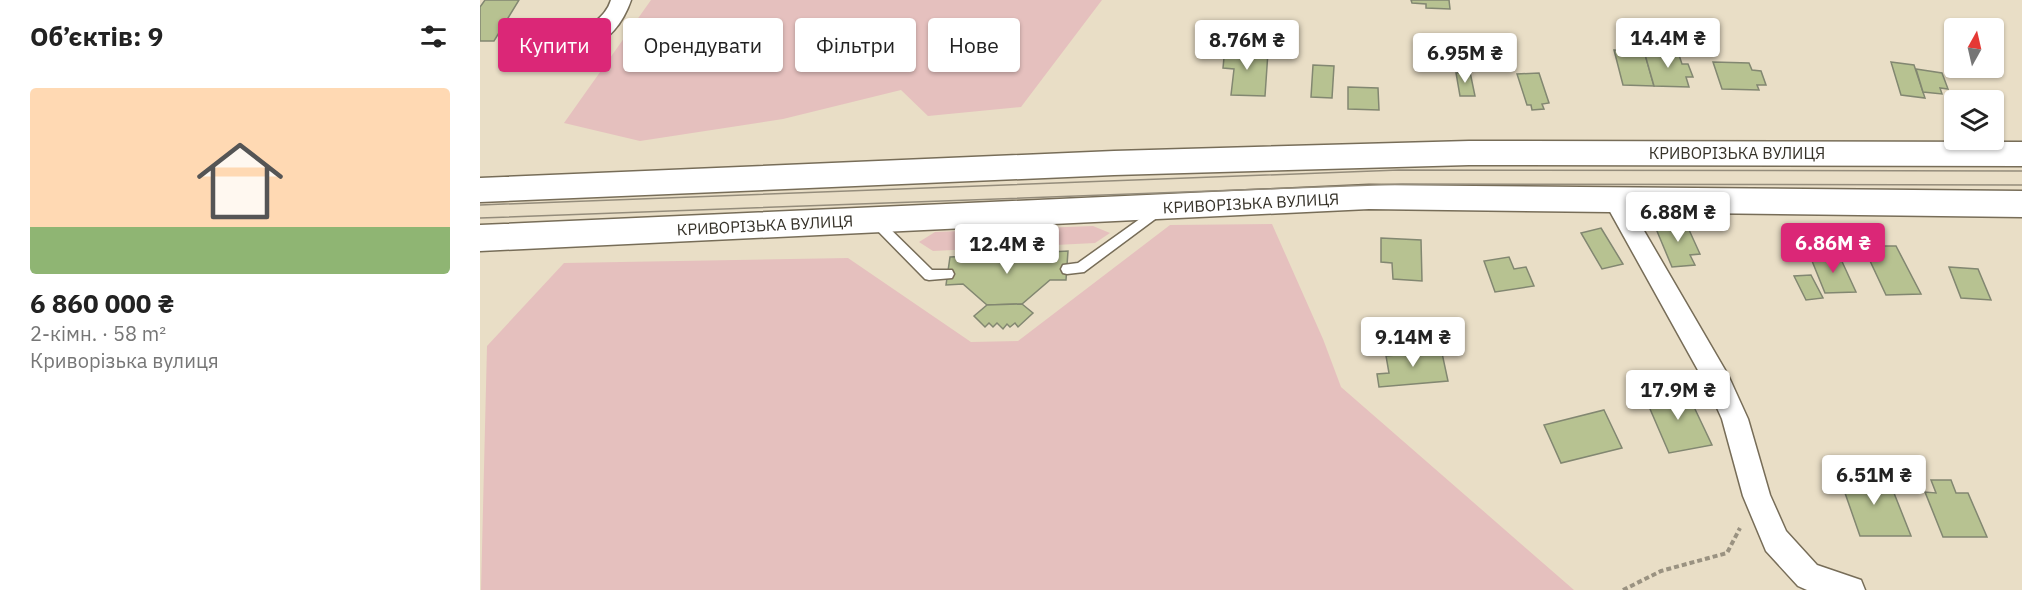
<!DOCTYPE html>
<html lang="uk">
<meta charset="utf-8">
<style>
body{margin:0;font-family:"IBM Plex Sans",sans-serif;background:#f2f2f2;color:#222;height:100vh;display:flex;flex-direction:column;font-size:22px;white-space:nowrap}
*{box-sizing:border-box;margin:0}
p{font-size:20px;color:#767676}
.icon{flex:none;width:33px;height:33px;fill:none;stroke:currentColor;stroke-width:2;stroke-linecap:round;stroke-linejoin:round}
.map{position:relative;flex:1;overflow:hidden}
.details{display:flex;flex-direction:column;background:#fff;width:480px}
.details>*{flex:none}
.guide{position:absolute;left:18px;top:18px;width:570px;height:54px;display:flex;gap:12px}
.needle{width:39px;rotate:8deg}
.fabs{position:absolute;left:1464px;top:18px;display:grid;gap:12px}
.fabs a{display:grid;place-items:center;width:60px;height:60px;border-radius:6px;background:#fff;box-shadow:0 2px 4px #0004;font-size:30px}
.price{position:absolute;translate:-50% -51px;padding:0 14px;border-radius:6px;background:#fff;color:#222;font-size:20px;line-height:39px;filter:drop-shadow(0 2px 3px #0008)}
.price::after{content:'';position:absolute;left:50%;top:36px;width:18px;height:14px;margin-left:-9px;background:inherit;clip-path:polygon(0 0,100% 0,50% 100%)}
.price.active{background:#db2777;color:#fff}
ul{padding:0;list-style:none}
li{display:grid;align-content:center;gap:12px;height:318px;padding:0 30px}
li+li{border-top:2px solid #e0e0e0}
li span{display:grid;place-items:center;height:186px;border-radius:6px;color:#555}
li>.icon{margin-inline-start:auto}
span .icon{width:108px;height:108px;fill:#fffc;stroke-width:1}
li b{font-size:26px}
h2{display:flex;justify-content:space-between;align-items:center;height:72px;padding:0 30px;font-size:26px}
.tag{padding:0 21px;border-radius:6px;background:#fff;box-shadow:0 2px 4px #0004;font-size:21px;line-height:54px}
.tag.active{background:#db2777;color:#fff}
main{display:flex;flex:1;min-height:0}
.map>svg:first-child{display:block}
.green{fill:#e5c0be}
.building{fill:#b7c291;stroke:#828771;stroke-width:1.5}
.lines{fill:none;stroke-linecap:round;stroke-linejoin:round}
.service-casing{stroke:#776d58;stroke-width:3}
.minor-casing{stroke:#776d58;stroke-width:3}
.secondary-casing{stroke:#776d58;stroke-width:3}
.path{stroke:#9a9281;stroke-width:4;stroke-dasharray:5 3;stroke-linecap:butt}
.service{fill:#fff;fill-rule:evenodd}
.minor{fill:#fff;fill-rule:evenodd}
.secondary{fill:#fff;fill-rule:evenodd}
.tram{stroke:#948c7b;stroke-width:1.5}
.labels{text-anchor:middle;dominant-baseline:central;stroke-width:5;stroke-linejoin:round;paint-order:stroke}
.street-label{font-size:16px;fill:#363229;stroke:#fff}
</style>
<main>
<section class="details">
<h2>Об’єктів: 9<svg class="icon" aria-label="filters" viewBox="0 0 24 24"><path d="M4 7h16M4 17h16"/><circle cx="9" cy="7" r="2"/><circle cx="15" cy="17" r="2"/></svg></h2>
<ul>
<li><span style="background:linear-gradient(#ffd9b3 75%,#8fb573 0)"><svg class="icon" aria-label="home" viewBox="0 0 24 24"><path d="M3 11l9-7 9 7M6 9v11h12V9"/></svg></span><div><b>6 860 000 ₴</b><p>2-кімн. · 58 m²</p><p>Криворізька вулиця</p></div></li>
</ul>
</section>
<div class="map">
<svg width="1542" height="590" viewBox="0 0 1542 590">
<rect width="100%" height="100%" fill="#e9dec6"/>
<!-- green -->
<g class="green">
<path d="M171,0H622L541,107L448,116L421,90L303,119L160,141L84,123Z"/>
<path d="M792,224L843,339L861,387L1094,590H1L7,346L84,263L368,258L491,342L538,341L690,225Z"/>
<path d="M613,226L630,233L615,243L453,251L439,242L455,232Z"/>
</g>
<!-- building -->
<g class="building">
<path d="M5,0H39L14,41H0V7Z"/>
<path d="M931,0H969L970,9L946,8V4L932,3Z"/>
<path d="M745,47L788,52L785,96L751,95L754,69L743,68Z"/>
<path d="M1134,50L1164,51L1174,86L1143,85Z"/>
<path d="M1164,51L1198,52L1202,64H1208L1213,77H1206L1209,87L1174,86Z"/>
<path d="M1233,62L1269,63L1272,70L1281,71L1286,85H1277L1279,90L1242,89Z"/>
<path d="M1411,62L1434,65L1445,98L1421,95Z"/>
<path d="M833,65L854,66L852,98L831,97Z"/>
<path d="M1436,69L1462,73L1468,89L1460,88L1462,94L1443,92Z"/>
<path d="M990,72L995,96H980L976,73Z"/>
<path d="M1059,73L1069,103L1062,104L1064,109L1052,110L1051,105H1047L1037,74Z"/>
<path d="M868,87L898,88L899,110L868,109Z"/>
<path d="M1205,221L1220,254L1210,255L1215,265L1192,267L1174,224Z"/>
<path d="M1121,228L1143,264L1122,269L1101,233Z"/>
<path d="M901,238L941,240L942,281L913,279L912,263L901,262Z"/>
<path d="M1383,246H1416L1441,294L1406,295Z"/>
<path d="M588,251L586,280H570L542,304L507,305L483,284L466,285L470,257Z"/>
<path d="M1359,255L1376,292L1345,293L1330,256Z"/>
<path d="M1029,257L1034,269L1046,267L1054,286L1015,292L1004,261Z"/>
<path d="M1469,267L1498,269L1511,300L1481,298Z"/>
<path d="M1331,275L1343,298L1326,300L1314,276Z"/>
<path d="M542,304L553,313L538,327L535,323L530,327L527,324L523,329L517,323L513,327L509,323L505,327L494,316L507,305Z"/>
<path d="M947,346L949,354L962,353L968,381L899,387L897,374L909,373L906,356L915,355L914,349Z"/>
<path d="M1205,388L1232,445L1189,453L1164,395Z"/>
<path d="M1124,410L1142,448L1081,463L1064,425Z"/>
<path d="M1358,473L1400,474L1405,488H1412L1431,536H1380Z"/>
<path d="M1451,480H1471L1476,493H1488L1507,537H1463L1445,492L1456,493Z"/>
</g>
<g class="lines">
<!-- service casing -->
<g class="service-casing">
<g id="service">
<path d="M678,206L684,211L682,214L604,272L587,274L583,273L581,269L583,265L598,263Z"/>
<path d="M395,216L399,218L452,270H472L474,274L472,278L449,280L445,279L391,224L389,221Z"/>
</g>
</g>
<!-- minor casing -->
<g class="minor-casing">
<g id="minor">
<path d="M131,0H151C145,18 127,49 105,42L102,37C111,21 125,19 131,0Z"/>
<path d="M1134,190L1142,193L1248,375L1268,419L1290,495L1306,531L1337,565L1381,580L1385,590H1327L1318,586L1286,551L1263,496L1242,419L1229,390L1123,199L1126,193Z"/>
</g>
</g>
<!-- secondary casing -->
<g class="secondary-casing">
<g id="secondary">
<path d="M989,141L1542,142V166L989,165L634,175L0,202V178L634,151Z"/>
<path d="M889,185L1542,191V217L889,209L0,251V225Z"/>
</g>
</g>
<!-- path -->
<path class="path" d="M1143,590L1181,571L1247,553L1260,528"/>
<!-- service -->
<use href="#service" class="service"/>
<!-- minor -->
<use href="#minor" class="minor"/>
<!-- secondary -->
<use href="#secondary" class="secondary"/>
<!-- tram -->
<g class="tram">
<path d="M0,205L919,170L1542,171"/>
<path d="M0,218L922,184L1542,185"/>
</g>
</g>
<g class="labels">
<!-- street labels -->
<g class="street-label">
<text x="1257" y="153">КРИВОРІЗЬКА ВУЛИЦЯ</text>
<text transform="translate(771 203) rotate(-3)">КРИВОРІЗЬКА ВУЛИЦЯ</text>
<text transform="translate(285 225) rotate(-3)">КРИВОРІЗЬКА ВУЛИЦЯ</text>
</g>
</g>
</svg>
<div class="fabs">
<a><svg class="needle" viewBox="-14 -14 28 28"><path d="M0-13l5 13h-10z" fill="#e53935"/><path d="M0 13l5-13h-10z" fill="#767676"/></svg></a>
<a><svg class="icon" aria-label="layers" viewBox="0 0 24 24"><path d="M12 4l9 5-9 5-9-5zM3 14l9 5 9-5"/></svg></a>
</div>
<b class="price" style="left:1188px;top:69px">14.4M ₴</b>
<b class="price" style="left:767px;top:71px">8.76M ₴</b>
<b class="price" style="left:985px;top:84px">6.95M ₴</b>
<b class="price" style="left:1198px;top:243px">6.88M ₴</b>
<b class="price active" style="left:1353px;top:274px">6.86M ₴</b>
<b class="price" style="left:527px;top:275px">12.4M ₴</b>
<b class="price" style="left:933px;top:368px">9.14M ₴</b>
<b class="price" style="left:1198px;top:421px">17.9M ₴</b>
<b class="price" style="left:1394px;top:506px">6.51M ₴</b>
<div class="guide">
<a class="tag active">Купити</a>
<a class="tag">Орендувати</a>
<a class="tag">Фільтри</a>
<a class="tag">Нове</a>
</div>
</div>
</main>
